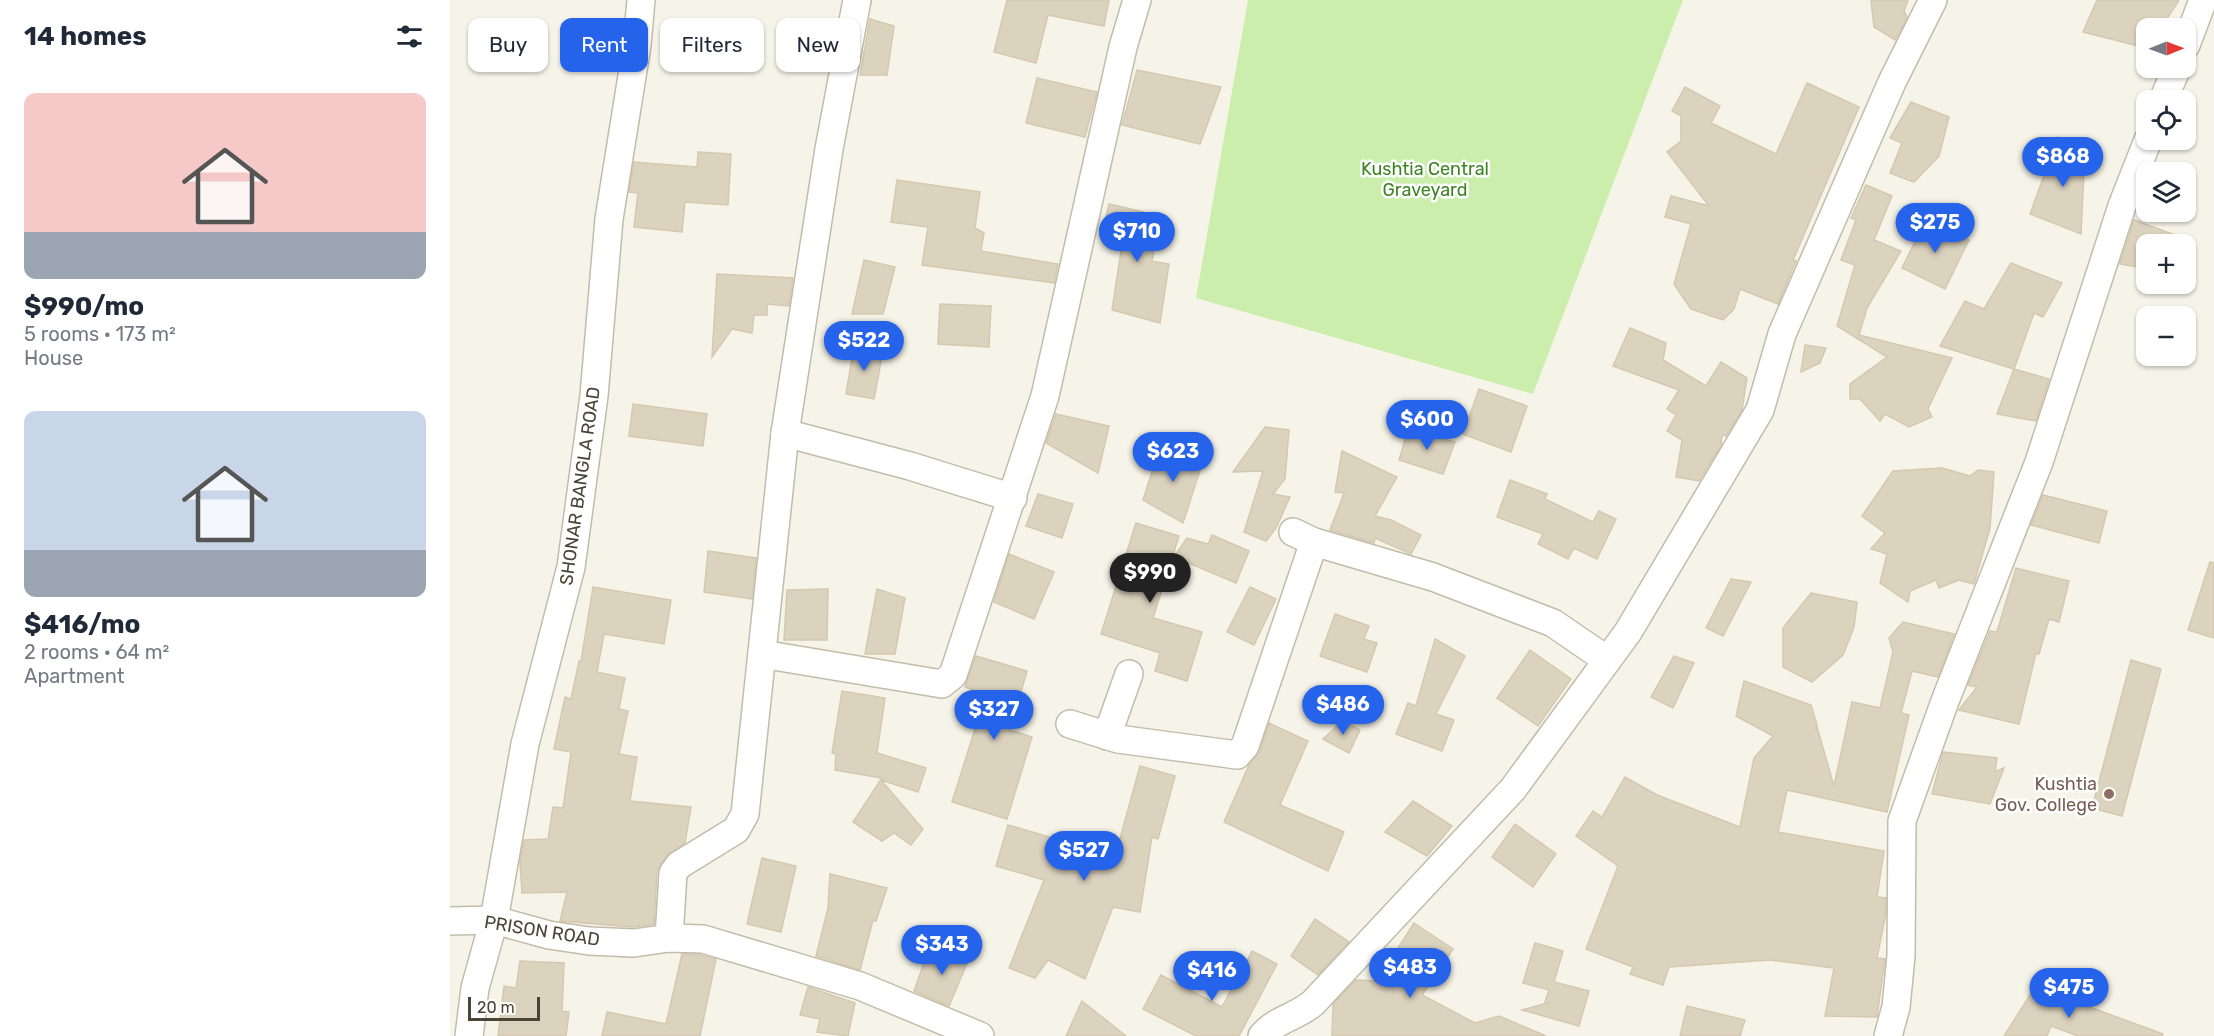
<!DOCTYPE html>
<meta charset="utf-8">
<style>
body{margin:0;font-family:Rubik,sans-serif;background:#f6f6f7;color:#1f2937;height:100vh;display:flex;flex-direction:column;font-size:22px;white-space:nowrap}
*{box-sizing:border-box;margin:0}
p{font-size:20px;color:#747a83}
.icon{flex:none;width:33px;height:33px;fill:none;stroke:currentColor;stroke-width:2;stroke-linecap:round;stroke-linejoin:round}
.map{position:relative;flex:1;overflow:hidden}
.panel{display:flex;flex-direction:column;background:#fff;width:450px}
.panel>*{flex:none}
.hud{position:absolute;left:18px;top:18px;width:570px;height:54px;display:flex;gap:12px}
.needle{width:39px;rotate:89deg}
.buttons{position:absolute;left:1686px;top:18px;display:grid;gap:12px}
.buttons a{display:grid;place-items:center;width:60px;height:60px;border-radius:12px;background:#fff;box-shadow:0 2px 4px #0004;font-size:30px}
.scale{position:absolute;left:18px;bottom:15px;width:72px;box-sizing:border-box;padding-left:6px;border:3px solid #4a4436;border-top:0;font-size:16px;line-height:21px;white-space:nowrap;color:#4a4436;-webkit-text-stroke:4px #fff;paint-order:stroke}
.price{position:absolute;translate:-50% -51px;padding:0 14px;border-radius:21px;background:#2563eb;color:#fff;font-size:20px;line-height:39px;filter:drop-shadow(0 2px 3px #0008)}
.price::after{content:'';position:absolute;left:50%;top:36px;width:18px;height:14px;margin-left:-9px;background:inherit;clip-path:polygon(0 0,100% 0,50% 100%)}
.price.active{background:#222;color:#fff}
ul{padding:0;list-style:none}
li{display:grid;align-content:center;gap:12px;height:318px;padding:0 24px}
li span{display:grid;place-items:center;height:186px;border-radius:12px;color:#555}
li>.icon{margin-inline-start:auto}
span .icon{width:108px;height:108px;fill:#fffc;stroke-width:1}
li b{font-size:26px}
h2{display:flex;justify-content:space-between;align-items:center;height:72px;padding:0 24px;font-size:26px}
.pill{padding:0 21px;border-radius:12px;background:#fff;box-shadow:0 2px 4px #0004;font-size:21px;line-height:54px}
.pill.active{background:#2563eb;color:#fff}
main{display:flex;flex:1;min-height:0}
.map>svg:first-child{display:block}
.green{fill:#cbeead}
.building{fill:#dcd3bf;stroke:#d4c9af;stroke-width:1.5}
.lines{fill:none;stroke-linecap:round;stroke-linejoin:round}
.street-casing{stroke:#c2bcaa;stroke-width:30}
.street{stroke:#fff;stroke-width:27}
.education-dot{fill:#8d6e63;stroke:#fff;stroke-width:2}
.labels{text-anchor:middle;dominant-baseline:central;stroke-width:5;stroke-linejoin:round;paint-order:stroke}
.park-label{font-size:18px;fill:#3e8322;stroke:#fff}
.street-label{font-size:18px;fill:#4a4436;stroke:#fff}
.education-label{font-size:18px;fill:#785e54;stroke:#fff;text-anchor:end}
</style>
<main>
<section class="panel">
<h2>14 homes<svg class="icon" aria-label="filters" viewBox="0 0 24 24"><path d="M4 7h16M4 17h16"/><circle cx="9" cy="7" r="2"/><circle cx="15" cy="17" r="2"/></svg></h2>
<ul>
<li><span style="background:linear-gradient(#f6c9c9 75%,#9aa5b1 0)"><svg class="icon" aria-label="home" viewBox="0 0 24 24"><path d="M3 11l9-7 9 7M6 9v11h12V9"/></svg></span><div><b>$990/mo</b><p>5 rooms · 173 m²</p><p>House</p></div></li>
<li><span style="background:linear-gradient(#c9d6e8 75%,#9aa5b1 0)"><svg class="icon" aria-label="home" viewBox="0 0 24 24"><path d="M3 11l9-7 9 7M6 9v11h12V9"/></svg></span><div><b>$416/mo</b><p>2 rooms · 64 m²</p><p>Apartment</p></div></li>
</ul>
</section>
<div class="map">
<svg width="1764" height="1036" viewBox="0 0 1764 1036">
<rect width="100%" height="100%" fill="#f6f3e8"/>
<!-- green -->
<path class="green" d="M798,0H1233L1083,394L746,298Z"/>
<!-- building -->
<g class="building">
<path d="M557,0H659L654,26L598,15L586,63L544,52Z"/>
<path d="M1421,0H1458L1454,11L1457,17L1445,40L1424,27Z"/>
<path d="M1647,0H1729L1711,28H1696V48L1633,32Z"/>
<path d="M420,19L444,26L437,75H410Z"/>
<path d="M687,70L771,87L750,144L672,125Z"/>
<path d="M587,78L647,92L635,137L576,123Z"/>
<path d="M1357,83L1409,107L1343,260L1346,261L1328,304L1290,289L1284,309L1273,320L1241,309L1224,284L1241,224L1215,217L1221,196L1259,206L1217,152L1231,141V116L1222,111L1235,87L1270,106L1261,123L1326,154Z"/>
<path d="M1461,102L1499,117L1489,156L1464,182L1440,173L1452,143L1440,138Z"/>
<path d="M1608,137L1635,150L1631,234L1580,214Z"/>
<path d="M248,152L281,154L278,205L235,202L232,232L184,227L188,193L179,192L184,162L247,167Z"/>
<path d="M447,180L530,192L525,228L534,233L531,251L608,264L604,283L472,265L478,227L441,222Z"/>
<path d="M1416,185L1442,196L1424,240L1451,251L1417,308L1409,335L1502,358L1478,409L1482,417L1459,427L1435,414L1430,421L1410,399H1400V384L1437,357L1387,326L1405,265L1391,260L1406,220L1401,218Z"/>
<path d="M659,204L711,216L702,261L719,264L710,323L662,310L673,238L652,234Z"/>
<path d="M1476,219L1519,240L1495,289L1452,268Z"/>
<path d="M1684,220L1744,242V244H1696L1687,267L1670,264Z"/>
<path d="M414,260L445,267L433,314H402Z"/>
<path d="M1561,263L1612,283L1593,317L1584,313L1564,369L1490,346L1515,301L1534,309Z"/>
<path d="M267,274L343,278L339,306L317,304V315H304L302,333L282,329L262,357Z"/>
<path d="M490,304L541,306L539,347L488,344Z"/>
<path d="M1180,328L1216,343L1213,360L1256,386L1271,362L1297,378L1292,410L1276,436L1272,435L1271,445L1249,481L1226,477L1232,440L1217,431L1226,415L1217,409L1229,390L1163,366Z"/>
<path d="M1355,345L1376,348L1370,363L1351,372Z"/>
<path d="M404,346L433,351L424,399L396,394Z"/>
<path d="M1564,369L1599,379L1586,421L1547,414Z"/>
<path d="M1029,389L1077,406L1061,452L1013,434Z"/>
<path d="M183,404L257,414L253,446L179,436Z"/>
<path d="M606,414L659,426L648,473L596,443Z"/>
<path d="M815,427L839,430L835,479L823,494L840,497L826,528L816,541L794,532L813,471L783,472Z"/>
<path d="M958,430L1005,442L993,474L949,460Z"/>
<path d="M710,447L753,461L733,523L693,500Z"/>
<path d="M892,451L947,477L925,516L941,520L971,535L961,554L925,538L924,543L880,530L894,493L885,492Z"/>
<path d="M1492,468L1520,476L1528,470L1544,472L1540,528L1524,584L1509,580L1489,588L1486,580L1460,591L1458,602L1430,583L1437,554L1421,549L1435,533L1412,516L1443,471Z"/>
<path d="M1060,480L1097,494L1095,499L1143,522L1149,511L1166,519L1147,559L1124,548L1118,559L1088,544L1093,534L1047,517Z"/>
<path d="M588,494L623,504L612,538L576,526Z"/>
<path d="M1593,495L1657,511L1649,543L1581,525Z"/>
<path d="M686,523L729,536L703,618L752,632L737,681L705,671L710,653L651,634Z"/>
<path d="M762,535L799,551L786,583L724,557L737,538L758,544Z"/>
<path d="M258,551L306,558L302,599L254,592Z"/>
<path d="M559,554L604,572L584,619L544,602Z"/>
<path d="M1760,562L1764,563V638L1738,630Z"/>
<path d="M1566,568L1619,581L1609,622L1599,619L1589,654L1586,653L1569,724L1509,710L1527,687L1518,685L1540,631L1547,632Z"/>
<path d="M1281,579L1301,582L1273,636L1256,628Z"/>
<path d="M143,587L221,600L214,644L154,634L147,672L175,678L169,709L178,711L169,754L187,757L180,801L241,807L235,843L217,855L207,871L204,924L183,927L110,921L117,892L72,893L70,861L74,840L98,839L103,807L113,808L121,752L104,749L115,697L121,699L129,661H131Z"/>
<path d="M800,587L826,599L804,645L777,632Z"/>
<path d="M378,589L377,640H334L337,590Z"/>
<path d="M427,589L455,598L445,654H415Z"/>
<path d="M1361,593L1407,602L1404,627L1393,655L1362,682L1333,667V628Z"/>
<path d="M885,614L919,626L914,639L927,643L917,672L870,656Z"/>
<path d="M1453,622L1504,634L1488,677L1462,671L1451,713L1459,715L1437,812L1337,790L1328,832L1434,851L1427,897L1436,898V913L1427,958L1435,959L1427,1017L1375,1016L1384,968L1320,960L1219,967L1213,985L1180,974L1183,967L1136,949L1168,866L1126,836L1143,811L1152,817L1175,777L1207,795L1290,827L1304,758L1323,736L1286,716L1294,681L1361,705L1367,725L1365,730L1367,727L1384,786L1402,702L1430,708L1443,652L1439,638Z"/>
<path d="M985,639L1015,656L986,714L1004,720L992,751L946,734L958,703L966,706Z"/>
<path d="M1080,650L1121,679L1088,726L1047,698Z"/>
<path d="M526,656L577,671L560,730L582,737L557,819L502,802L536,694L515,687Z"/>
<path d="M1224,656L1244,663L1223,708L1201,697Z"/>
<path d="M1681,660L1711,669L1672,816L1642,808Z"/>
<path d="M392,691L435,698L427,753L476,768L468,792L431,780L473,829L461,845L444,833L432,841L403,822L432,778L385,770L386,754L382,753Z"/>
<path d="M893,721L910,730L899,753L873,739Z"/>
<path d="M819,723L858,741L830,805L894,832L878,871L774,822L799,765L810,751Z"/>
<path d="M1493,752L1547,758L1545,772L1554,768L1540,804L1482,794Z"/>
<path d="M690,766L725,776L708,839L702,837L690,912L663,907L635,979L598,960L585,978L559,968L594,880L546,866L558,825L662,855V852L666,853Z"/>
<path d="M963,801L1002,826L977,856L935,832Z"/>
<path d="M1065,824L1106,854L1083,887L1042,857Z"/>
<path d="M312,858L346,866L331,932L297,924Z"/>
<path d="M380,874L437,888L426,921L423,920L410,970L366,956L378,908Z"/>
<path d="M865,919L899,942L868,975L841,956Z"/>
<path d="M964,923L1003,949L972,995L1025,1023L1049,1016L1096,1036H882L883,1004L906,980L927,981Z"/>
<path d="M1085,943L1113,951L1104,982L1139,991L1129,1026L1072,1010L1097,1003L1095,1002L1099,990L1073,983Z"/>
<path d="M498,948L521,954L499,1006L464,991L476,957L491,964Z"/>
<path d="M802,951L827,964L789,1036H746L693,1009L711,975L772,1007Z"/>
<path d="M232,954L250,955L266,959L250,1036H152L157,1012L216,1024Z"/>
<path d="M70,961L114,963L112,1011L119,1012L116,1036H48L54,986L66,988Z"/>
<path d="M358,987L405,1003L398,1036L367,1032L370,1019L350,1015Z"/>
<path d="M1585,987L1713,1034L1712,1036H1628L1601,1026L1597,1036H1554Z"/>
<path d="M632,1001L676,1036H616Z"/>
<path d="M1237,1006L1295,1020L1290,1036H1230Z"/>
</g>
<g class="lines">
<!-- street casing -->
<g class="street-casing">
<g id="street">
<path d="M1736,45L1753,0"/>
<path d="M1713,100L1727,68"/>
<path d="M335,433L460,466L563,498"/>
<path d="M843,532L864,542L983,577L1103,623L1157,660"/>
<path d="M312,654L492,684L503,675L595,396L673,47L687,0"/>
<path d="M620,724L668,739L787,755L795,746L864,542"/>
<path d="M657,736L679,674"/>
<path d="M0,921L44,920L99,935L139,941L184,943L219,938L253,939L410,986L530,1036"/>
<path d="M219,938L223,873L229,865L286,830L295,814L335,433L379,149L407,0"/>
<path d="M19,1036L25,988L44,920L75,744L121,567L144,396L159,219L187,45L191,0"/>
<path d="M812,1036C826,1019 847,1017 863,1003L1063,789L1178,632L1310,410L1332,334L1442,82L1483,0"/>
<path d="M1438,1036L1446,1007L1451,956L1452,821L1495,701L1589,462L1672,206L1698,140"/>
</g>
</g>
<!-- street -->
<use href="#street" class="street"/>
</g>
<!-- markers -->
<circle class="education-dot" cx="1659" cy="794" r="6"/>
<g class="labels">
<!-- park labels -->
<g class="park-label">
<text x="975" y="169">Kushtia Central<tspan x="975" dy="21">Graveyard</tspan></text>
</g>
<!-- street labels -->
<g class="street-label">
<text transform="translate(130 486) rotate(-82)">SHONAR BANGLA ROAD</text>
<text transform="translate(92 931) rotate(9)">PRISON ROAD</text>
</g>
<!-- education labels -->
<g class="education-label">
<text x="1647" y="784">Kushtia<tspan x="1647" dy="21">Gov. College</tspan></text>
</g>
</g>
</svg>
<div class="buttons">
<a><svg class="needle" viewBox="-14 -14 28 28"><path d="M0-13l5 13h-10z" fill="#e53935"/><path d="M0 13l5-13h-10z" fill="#747a83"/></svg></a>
<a><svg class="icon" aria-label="locate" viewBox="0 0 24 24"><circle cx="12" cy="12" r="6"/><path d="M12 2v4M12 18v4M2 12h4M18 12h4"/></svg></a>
<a><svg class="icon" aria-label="layers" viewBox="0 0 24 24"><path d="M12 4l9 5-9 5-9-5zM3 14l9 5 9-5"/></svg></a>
<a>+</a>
<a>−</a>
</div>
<div class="scale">20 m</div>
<b class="price" style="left:1613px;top:188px">$868</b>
<b class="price" style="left:1485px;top:254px">$275</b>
<b class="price" style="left:687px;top:263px">$710</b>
<b class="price" style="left:414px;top:372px">$522</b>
<b class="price" style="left:977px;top:451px">$600</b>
<b class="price" style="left:723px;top:483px">$623</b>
<b class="price active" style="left:700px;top:604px">$990</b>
<b class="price" style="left:893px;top:736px">$486</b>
<b class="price" style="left:544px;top:741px">$327</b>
<b class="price" style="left:634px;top:882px">$527</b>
<b class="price" style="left:492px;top:976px">$343</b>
<b class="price" style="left:960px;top:999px">$483</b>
<b class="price" style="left:762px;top:1002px">$416</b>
<b class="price" style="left:1619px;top:1019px">$475</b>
<div class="hud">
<a class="pill">Buy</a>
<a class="pill active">Rent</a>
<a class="pill">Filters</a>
<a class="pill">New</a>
</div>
</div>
</main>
